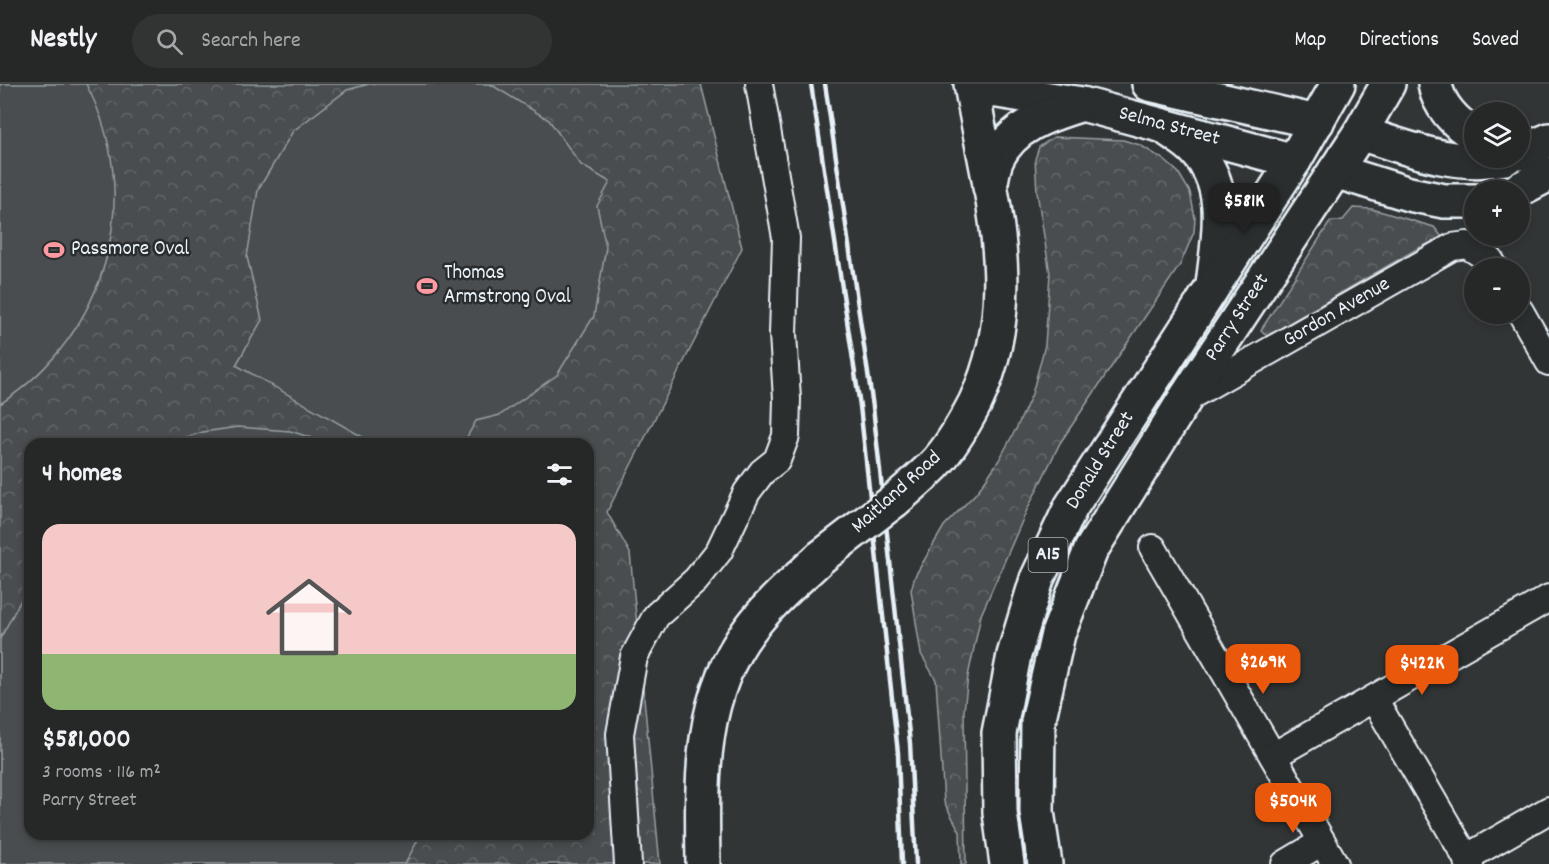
<!DOCTYPE html>
<meta charset="utf-8">
<style>
body{margin:0;font-family:Dekko,sans-serif;background:#323434;color:#f1f3f6;height:100vh;display:flex;flex-direction:column;font-size:22px;white-space:nowrap}
*{box-sizing:border-box;margin:0}
p{font-size:20px;color:#a4a6a8}
.icon{flex:none;width:33px;height:33px;fill:none;stroke:currentColor;stroke-width:2;stroke-linecap:round;stroke-linejoin:round}
.map{position:relative;flex:1;overflow:hidden}
.sheet{position:absolute;left:24px;top:354px;width:570px;height:402px;display:flex;flex-direction:column;background:#262828;border-radius:18px;box-shadow:0 3px 9px #0003,0 0 0 2px #424445}
.sheet>*{flex:none}
.buttons{position:absolute;left:1464px;top:18px;display:grid;gap:12px}
.buttons a{display:grid;place-items:center;width:66px;height:66px;border-radius:50%;background:#262828;box-shadow:0 3px 9px #0003,0 0 0 2px #424445;font-size:30px}
.price{position:absolute;translate:-50% -51px;padding:0 14px;border-radius:12px;background:#ea580c;color:#fff;font-size:20px;line-height:39px;filter:drop-shadow(0 2px 3px #0008)}
.price::after{content:'';position:absolute;left:50%;top:36px;width:18px;height:14px;margin-left:-9px;background:inherit;clip-path:polygon(0 0,100% 0,50% 100%)}
.price.current{background:#222;color:#fff}
ul{padding:0;list-style:none}
li{display:grid;align-content:center;gap:12px;height:318px;padding:0 18px}
li span{display:grid;place-items:center;height:186px;border-radius:18px;color:#555}
li>.icon{margin-inline-start:auto}
span .icon{width:108px;height:108px;fill:#fffc;stroke-width:1}
li b{font-size:26px}
h2{display:flex;justify-content:space-between;align-items:center;height:72px;padding:0 18px;font-size:26px}
header{display:flex;align-items:center;gap:36px;box-sizing:border-box;height:84px;padding:0 30px;background:#262828;border-bottom:2px solid #424445}
header strong{font-size:28px}
nav{display:flex;gap:33px;margin-inline-start:auto;font-size:21px}
.search{width:420px;height:54px;background:#323434;display:flex;align-items:center;gap:15px;box-sizing:border-box;padding:0 21px;border-radius:33px;color:#a4a6a8;font-size:22px}
.map>svg:first-child{display:block}
.park{fill:url(#park-crowns);stroke:#989fa4;stroke-width:1.5;fill-rule:evenodd}
.garden{fill:#494d4f;stroke:#989fa4;stroke-width:1.5}
.lines{fill:none;stroke-linecap:round;stroke-linejoin:round}
.minor-casing{stroke:#e8f1f8;stroke-width:30}
.major-casing{stroke:#e8f1f8;stroke-width:38}
.highway-casing{stroke:#e8f1f8;stroke-width:38}
.minor{stroke:#2a2d2e;stroke-width:26}
.major{stroke:#2a2d2e;stroke-width:33}
.highway{stroke:#2a2d2e;stroke-width:33}
.rail{stroke:#e8f1f8;stroke-width:4.5}
.major-bridge-casing{stroke:#e8f1f8;stroke-width:38;stroke-linecap:butt}
.major-bridge{stroke:#2a2d2e;stroke-width:33}
.labels{text-anchor:middle;dominant-baseline:central;stroke-width:5;stroke-linejoin:round;paint-order:stroke}
.shield{fill:#2a2d2e;stroke:#afb6bb;stroke-width:1.5}
.shield-label{font-size:20px;font-weight:bold;fill:#e8f1f8}
.street-label{font-size:21px;fill:#e8f1f8;stroke:#2a2d2e}
.poi-label{font-size:21px;fill:#e8f1f8;stroke:#2a2d2e;text-anchor:start}
</style>
<header>
<strong>Nestly</strong>
<div class="search"><svg class="icon" aria-label="search" viewBox="0 0 24 24"><circle cx="10" cy="10" r="6"/><path d="M15 15l6 6"/></svg>Search here</div>
<nav><a>Map</a><a>Directions</a><a>Saved</a></nav>
</header>
<div class="map">
<svg width="1549" height="780" viewBox="0 0 1549 780">
<defs>
<pattern id="park-crowns" width="20" height="18" patternUnits="userSpaceOnUse" patternTransform="scale(1.5)"><rect width="20" height="18" fill="#494d4f"/><path d="M2 6a3 3 0 1 1 6 0M12 15a3 3 0 1 1 6 0" fill="none" stroke="#636769"/></pattern>
</defs>
<rect width="100%" height="100%" fill="#323536"/>
<filter id="ink" filterUnits="userSpaceOnUse"><feTurbulence type="fractalNoise" baseFrequency=".0167" numOctaves="2"/><feDisplacementMap in="SourceGraphic" scale="12" xChannelSelector="R" yChannelSelector="G"/><feConvolveMatrix kernelMatrix="1 2 1 2 8 2 1 2 1" color-interpolation-filters="sRGB"/></filter>
<g filter="url(#ink)">
<!-- park -->
<g class="park">
<path d="M0,0H701L742,164L607,428L630,469L660,780H0ZM30,360H588V750H30Z"/>
<path d="M1054,53L1123,56L1140,61L1163,75L1178,88L1190,108L1195,134L1194,148L1180,181L1060,359L1026,428L981,531L968,592L964,627L966,780H961L960,748L944,718L936,596L921,570L911,506L915,492L944,442L978,407L999,376L1017,343L1032,310L1045,261L1050,190L1037,108L1035,75L1039,63Z"/>
<path d="M1353,124L1372,125L1434,143L1442,153L1415,166L1267,252L1261,246L1330,138L1343,136Z"/>
</g>
<!-- garden -->
<g class="garden">
<path d="M0,0H86C146,113 107,251 0,320Z"/>
<path d="M369,0H490L549,36L581,81L610,98L597,122L606,163L594,232L557,291L500,331L476,337L463,360H375L236,281L262,236L247,173L258,106L293,47L347,6Z"/>
<path d="M238,343L290,347L332,360H163L203,348Z"/>
<path d="M30,499V750H421L405,780H0V555Z"/>
</g>
<g class="lines">
<!-- minor casing -->
<g class="minor-casing">
<g id="minor">
<path d="M1520,227L1549,278"/>
<path d="M1187,314L1452,163L1467,161L1490,176L1495,184"/>
<path d="M1153,464L1335,780"/>
<path d="M1374,615L1470,780"/>
<path d="M1273,672L1549,514"/>
<path d="M1466,774L1549,726"/>
<path d="M628,780L620,650L634,573L656,532L696,496L719,467L747,408L762,388L777,376L786,352L787,315L783,250L786,154L759,0"/>
<path d="M1285,780L1322,758"/>
</g>
</g>
<!-- major casing -->
<g class="major-casing">
<g id="major">
<path d="M1149,0L1317,38"/>
<path d="M1435,0C1438,21 1456,40 1474,50"/>
<path d="M972,3L1082,20L1294,77"/>
<path d="M1169,46C1177,52 1188,58 1195,66C1231,104 1218,154 1213,201"/>
<path d="M1360,49C1407,64 1455,84 1505,74"/>
<path d="M1520,69L1549,56"/>
<path d="M1335,87L1409,110L1444,117H1474"/>
<path d="M990,103C992,94 993,83 997,75C1012,42 1047,31 1079,21"/>
<path d="M1518,106L1549,90"/>
<path d="M894,417C908,405 922,393 935,380C951,363 964,340 975,319C1026,213 989,109 971,0"/>
<path d="M703,780C702,699 698,613 750,545C770,518 797,496 821,473"/>
</g>
</g>
<!-- highway casing -->
<g class="highway-casing">
<g id="highway">
<path d="M1007,780L1000,729L999,649L1014,571L1037,495L1071,423L1294,77L1338,0"/>
<path d="M1045,780L1037,728L1038,638L1058,550L1091,466L1185,315L1360,49L1388,0"/>
</g>
</g>
<!-- minor -->
<use href="#minor" class="minor"/>
<!-- major -->
<use href="#major" class="major"/>
<!-- highway -->
<use href="#highway" class="highway"/>
<!-- rail -->
<g class="rail">
<path d="M811,0L860,322L898,669L902,780"/>
<path d="M825,0L873,323L910,659L916,780"/>
</g>
<!-- major-bridge casing -->
<g class="major-bridge-casing">
<path id="major-bridge" d="M821,473L894,417"/>
</g>
<!-- major-bridge -->
<use href="#major-bridge" class="major-bridge"/>
</g>
</g>
<!-- icons -->
<defs>
<g id="stadium-bare" transform="scale(1.62)"><path d="M0-5a6.5 5 0 1 0 0 10a6.5 5 0 1 0 0-10ZM-3.5-1.8h7v3.6h-7Z" fill="#ff9aa2" stroke="#2a2d2e" stroke-width="2.5" paint-order="stroke"/></g>
</defs>
<g fill-rule="evenodd">
<use href="#stadium-bare" x="54" y="166"/>
<use href="#stadium-bare" x="427" y="202"/>
</g>
<g class="labels">
<!-- shield labels -->
<rect class="shield" x="1028.5" y="454" width="39" height="34" rx="4.5"/>
<g class="shield-label">
<text x="1048" y="471">A15</text>
</g>
<!-- street labels -->
<g class="street-label">
<text transform="translate(1169 43) rotate(15)">Selma Street</text>
<text transform="translate(1337 229) rotate(-30)">Gordon Avenue</text>
<text transform="translate(1238 234) rotate(-57)">Parry Street</text>
<text transform="translate(1101 377) rotate(-58)">Donald Street</text>
<text transform="translate(897 409) rotate(-42)">Maitland Road</text>
</g>
<!-- poi labels -->
<g class="poi-label">
<text x="71" y="166">Passmore Oval</text>
<text x="444" y="190">Thomas<tspan x="444" dy="24">Armstrong Oval</tspan></text>
</g>
</g>
</svg>
<div class="buttons">
<a><svg class="icon" aria-label="layers" viewBox="0 0 24 24"><path d="M12 4l9 5-9 5-9-5zM3 14l9 5 9-5"/></svg></a>
<a>+</a>
<a>−</a>
</div>
<b class="price current" style="left:1244px;top:150px">$581K</b>
<b class="price" style="left:1263px;top:611px">$269K</b>
<b class="price" style="left:1422px;top:612px">$422K</b>
<b class="price" style="left:1293px;top:750px">$504K</b>
<section class="sheet">
<h2>4 homes<svg class="icon" aria-label="filters" viewBox="0 0 24 24"><path d="M4 7h16M4 17h16"/><circle cx="9" cy="7" r="2"/><circle cx="15" cy="17" r="2"/></svg></h2>
<ul>
<li><span style="background:linear-gradient(#f6c9c9 70%,#8fb573 0)"><svg class="icon" aria-label="home" viewBox="0 0 24 24"><path d="M3 11l9-7 9 7M6 9v11h12V9"/></svg></span><div><b>$581,000</b><p>3 rooms · 116 m²</p><p>Parry Street</p></div></li>
</ul>
</section>
</div>
